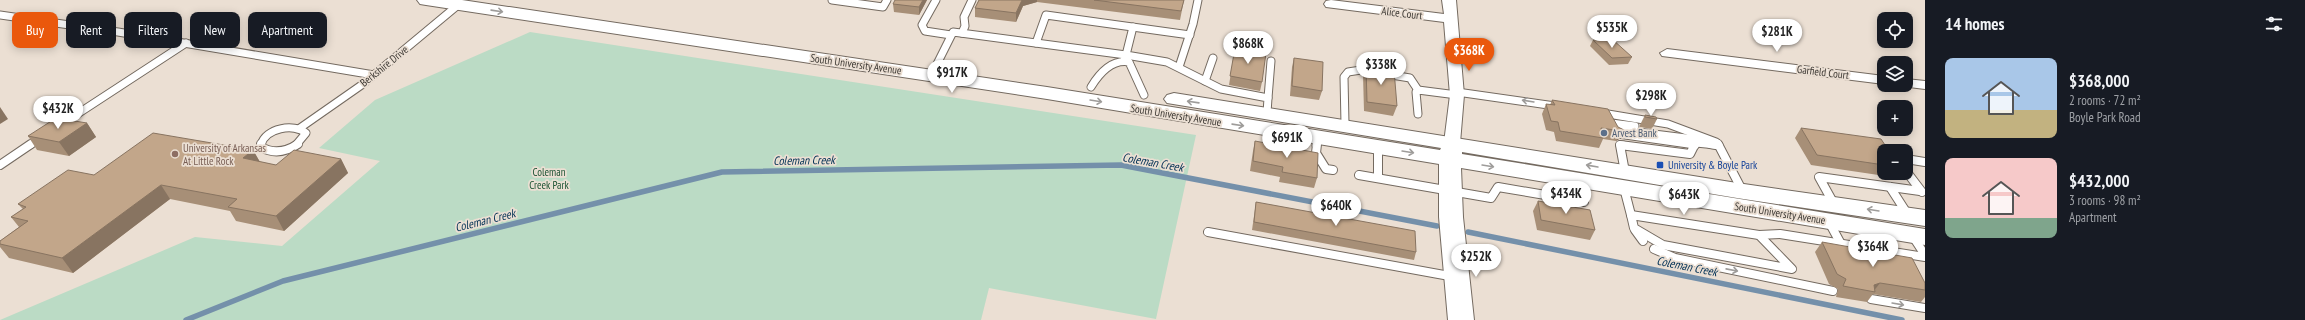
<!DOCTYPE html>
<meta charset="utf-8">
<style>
body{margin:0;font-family:"PT Sans Narrow",sans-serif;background:#242831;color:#f1f3f6;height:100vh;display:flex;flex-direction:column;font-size:15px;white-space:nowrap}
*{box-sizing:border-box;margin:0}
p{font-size:13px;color:#9ea1a6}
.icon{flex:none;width:22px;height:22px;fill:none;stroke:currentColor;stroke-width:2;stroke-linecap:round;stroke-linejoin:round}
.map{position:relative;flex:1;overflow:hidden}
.side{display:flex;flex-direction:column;background:#171b24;width:380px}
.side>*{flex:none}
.top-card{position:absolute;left:12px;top:12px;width:380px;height:36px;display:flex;gap:8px}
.controls{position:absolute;left:1877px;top:12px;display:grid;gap:8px}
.controls a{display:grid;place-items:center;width:36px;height:36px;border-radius:8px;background:#171b24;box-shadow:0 2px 10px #0003;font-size:20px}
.price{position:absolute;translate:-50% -34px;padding:0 9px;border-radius:14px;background:#fff;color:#222;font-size:13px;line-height:26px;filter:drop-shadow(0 1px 2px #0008)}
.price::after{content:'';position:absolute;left:50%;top:24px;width:12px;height:9px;margin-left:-6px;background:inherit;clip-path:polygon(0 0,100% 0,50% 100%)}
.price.selected{background:#ea580c;color:#fff}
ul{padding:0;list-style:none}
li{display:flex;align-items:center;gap:12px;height:100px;padding:0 20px}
li span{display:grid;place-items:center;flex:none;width:112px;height:80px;border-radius:8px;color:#555}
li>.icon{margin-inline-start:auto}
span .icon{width:48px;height:48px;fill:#fffc;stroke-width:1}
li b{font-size:17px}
h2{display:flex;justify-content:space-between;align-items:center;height:48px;padding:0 20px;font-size:17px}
.pill{padding:0 14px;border-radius:8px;background:#171b24;box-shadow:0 2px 10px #0003;font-size:14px;line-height:36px}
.pill.selected{background:#ea580c;color:#fff}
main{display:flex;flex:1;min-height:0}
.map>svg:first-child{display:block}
.green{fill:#bbdbc5}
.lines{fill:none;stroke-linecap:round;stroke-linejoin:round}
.stream{stroke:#7490aa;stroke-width:5.5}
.lane-far1-casing{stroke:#746a60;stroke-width:9}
.lane-casing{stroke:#746a60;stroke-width:10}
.street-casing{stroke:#746a60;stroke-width:2}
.secondary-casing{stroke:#746a60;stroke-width:2}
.lane-far1{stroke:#fff;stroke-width:7}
.lane{stroke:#fff;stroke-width:8}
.street{fill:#fff;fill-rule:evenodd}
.secondary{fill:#fff;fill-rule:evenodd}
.wall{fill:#a78f77}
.shaded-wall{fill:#887461}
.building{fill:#c2a68a;stroke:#887461}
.oneway{stroke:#9e9c9a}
.service-dot{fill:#5c6f8a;stroke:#ebdfd3;stroke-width:1.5}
.education-dot{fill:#8d6e63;stroke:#ebdfd3;stroke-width:1.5}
.transit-dot{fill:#1a4fb4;stroke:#ebdfd3;stroke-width:1.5}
.labels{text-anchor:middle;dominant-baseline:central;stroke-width:3.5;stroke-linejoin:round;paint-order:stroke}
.street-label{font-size:11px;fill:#3d3934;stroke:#ebdfd3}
.service-label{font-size:11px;fill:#4e5e75;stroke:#ebdfd3;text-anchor:start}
.education-label{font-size:11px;fill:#785e54;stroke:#ebdfd3;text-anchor:start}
.transit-label{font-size:11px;fill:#164399;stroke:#ebdfd3;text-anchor:start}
.park-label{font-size:11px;fill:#1b5333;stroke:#ebdfd3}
.water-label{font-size:12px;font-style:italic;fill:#003054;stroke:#ebdfd3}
</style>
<main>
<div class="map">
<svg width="1925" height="320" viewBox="0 0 1925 320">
<rect width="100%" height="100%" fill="#ebdfd3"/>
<!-- green -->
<path class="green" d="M530,32L1196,135L1156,319L989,288L981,320H0L195,237L282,246L380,161L319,148L375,100Z"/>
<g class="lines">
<!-- stream -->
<g class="stream">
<path d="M1468,232L1902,320"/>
<path d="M186,320L283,281L722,172L1121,165L1437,226"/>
</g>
<!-- lane-far1 casing -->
<g class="lane-far1-casing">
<g id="lane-far1">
<path d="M832,0L883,7L887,0"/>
<path d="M936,0L922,25L925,31L951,35"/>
<path d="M0,15L118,32L374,75"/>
<path d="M1133,27L1126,55L1167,62L1221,89L1268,98L1267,113"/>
<path d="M962,33L965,26L964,17L972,0"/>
<path d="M1036,43L1046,15L1190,35"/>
<path d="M937,64L953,32L1126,55L1124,60"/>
<path d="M1179,67L1193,24L1198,0"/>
<path d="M1205,81L1213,58"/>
<path d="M1091,87C1099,74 1112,59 1129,62L1144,95"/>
<path d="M1457,92L1555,106"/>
<path d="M1268,98L1271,61"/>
<path d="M1602,113L1668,124L1716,142L1719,145"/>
<path d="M1418,114L1416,92L1418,90L1457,95"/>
<path d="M1611,123L1635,126"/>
<path d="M1345,124L1344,77L1348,72L1361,70L1410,78L1418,90"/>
<path d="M59,126L186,43"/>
<path d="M300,128L363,84L458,5"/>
<path d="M1614,129L1702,140"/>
<path d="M1299,134V145"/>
<path d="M1618,134L1695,145"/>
<path d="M30,145L41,138"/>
<path d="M261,145C265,128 294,123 306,133L296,145"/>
<path d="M1316,145L1317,137"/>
<path d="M1620,145H1623"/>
<path d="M1695,145L1696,143L1716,145"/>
</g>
</g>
<!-- lane casing -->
<g class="lane-casing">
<g id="lane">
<path d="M261,144V147C273,154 286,152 298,144"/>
<path d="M1317,144L1316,153L1326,169L1333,170"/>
<path d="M1691,144L1695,145"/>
<path d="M1710,144L1716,145"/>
<path d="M1718,144L1742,190"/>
<path d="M1378,147V178"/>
<path d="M1293,153L1299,154V144"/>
<path d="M1906,159L1925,162"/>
<path d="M0,165L31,144"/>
<path d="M1906,171L1922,192"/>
<path d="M1625,172L1620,145L1690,154L1695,144"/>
<path d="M1359,175L1491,198L1498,187L1557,197L1552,176"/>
<path d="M1890,187L1908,215"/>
<path d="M1624,188L1631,215"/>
<path d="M1557,197L1584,202"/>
<path d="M1834,204L1819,177L1920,191"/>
<path d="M1631,215L1759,235L1792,269L1663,245L1634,228Z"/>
<path d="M1829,222L1841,244"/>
<path d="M1635,230L1643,241"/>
<path d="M1208,232L1455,277"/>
<path d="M1759,235L1780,234L1925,257"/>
<path d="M1912,235L1925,255"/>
<path d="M1654,249L1675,258L1833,291"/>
<path d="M1871,299L1925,308"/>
</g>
</g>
<!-- street casing -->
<g class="street-casing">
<g id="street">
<path d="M1331,0L1444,14L1442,0H1456L1464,95L1460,143L1458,146H1446L1444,143L1450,95L1444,22L1326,7L1324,4L1326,1Z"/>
<path d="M1667,49L1884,76V84L1662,56L1660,53Z"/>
<path d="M1906,79L1925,81V89L1901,86L1906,85Z"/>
</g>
</g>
<!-- secondary casing -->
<g class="secondary-casing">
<path id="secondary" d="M417,0H462L1047,87L1440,150L1441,148L1167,103L1164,99L1167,95L1174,93L1737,183L1925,210V226L1737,198L1462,152V154L1925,229V245L1461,168L1463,217L1474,320H1448L1439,217V164L1047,99L426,5L420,4Z"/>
</g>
<!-- lane-far1 -->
<use href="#lane-far1" class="lane-far1"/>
<!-- lane -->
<use href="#lane" class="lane"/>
<!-- street -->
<use href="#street" class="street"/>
<!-- secondary -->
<use href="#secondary" class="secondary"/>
</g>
<!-- wall -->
<g class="wall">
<path d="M927,0L919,15L894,12L893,4Z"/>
<path d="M979,0H1184L1180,20L1037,2L1023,6L1016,22L975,17V8Z"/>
<path d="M1593,40L1632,57L1628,64L1609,65L1590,46Z"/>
<path d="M1235,48L1262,82L1260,91L1229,85Z"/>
<path d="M1294,58L1322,91L1319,100L1290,96L1292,67Z"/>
<path d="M1366,66L1397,106L1393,116L1364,111L1363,75Z"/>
<path d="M1552,100L1618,127L1624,130L1619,139L1616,141L1603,139L1599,148L1556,141L1554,132L1546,130L1542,114L1546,104L1550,105Z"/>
<path d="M1645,115L1657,119L1652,129L1640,127V125Z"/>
<path d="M87,123L96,137L69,156L37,150L28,136Z"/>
<path d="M1801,128L1884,151V173H1895L1892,177L1811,165L1795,138Z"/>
<path d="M1255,141L1317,178L1314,188L1279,182L1280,177L1250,171L1253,151Z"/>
<path d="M253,150L260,162L276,165L341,159L348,173L284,231L236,221L230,211L170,199L73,273L9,258L0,247V241L19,227L11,217L23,209L18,204L94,175Z"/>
<path d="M1538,201L1595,230L1590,240L1537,230L1533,211Z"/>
<path d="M1256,202L1416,252L1414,260L1252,230Z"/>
<path d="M1822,242L1925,283V297L1921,302L1873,294L1867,302L1836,297L1838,289L1829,284L1815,252Z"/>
</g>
<!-- shaded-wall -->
<g class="shaded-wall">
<path d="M923,0H927L919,15V7Z"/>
<path d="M1022,0H1037V2L1023,6L1016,22V13Z"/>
<path d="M0,107L8,119L0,124Z"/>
<path d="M87,123L96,137L69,156L59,142Z"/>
<path d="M1624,130L1619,139L1616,141L1621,131Z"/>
<path d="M253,150L261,164L243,158Z"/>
<path d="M341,159L348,173L284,231L276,216Z"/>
<path d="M161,185L170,199L73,273L62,258Z"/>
<path d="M1880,283L1873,292L1874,285Z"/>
</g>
<!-- building -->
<g class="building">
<path d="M895,0H923L919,7L893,4Z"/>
<path d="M979,0H1022L1016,13L975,8Z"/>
<path d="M1094,0H1184L1181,11Z"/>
<path d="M1612,39L1632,57L1612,58L1593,40Z"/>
<path d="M1235,48L1266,53L1262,82L1230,76Z"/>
<path d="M1294,58L1323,62L1322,91L1292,86Z"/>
<path d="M1366,66L1394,70L1397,106L1367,102Z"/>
<path d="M1552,100L1608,109L1618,127L1624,130L1621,131L1601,128L1603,138L1560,131L1558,122L1551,121L1546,104L1555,105Z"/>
<path d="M1645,115L1656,117L1657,119L1645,117Z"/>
<path d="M56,118L87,123L59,142L28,136Z"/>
<path d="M1801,128L1881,139L1889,151H1884V165L1817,155Z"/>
<path d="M153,133L253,150L243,158L276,165L294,150L341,159L276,216L228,207L237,199L161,185L62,258L0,244V241L28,221L11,217L26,207L18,204L68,170L94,175Z"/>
<path d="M1255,141L1318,153L1317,178L1282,172L1283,167L1253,161Z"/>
<path d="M1538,201L1590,210L1595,230L1541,220Z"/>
<path d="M1256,202L1415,231L1416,252L1254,222Z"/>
<path d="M1822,242L1912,258L1925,283V290L1880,283L1874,285L1875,292L1843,286L1846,279L1837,274Z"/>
</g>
<!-- one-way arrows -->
<defs><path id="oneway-shaft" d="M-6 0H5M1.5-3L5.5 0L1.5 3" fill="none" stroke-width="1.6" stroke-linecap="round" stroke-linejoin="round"/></defs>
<g class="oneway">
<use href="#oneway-shaft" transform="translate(497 11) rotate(8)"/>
<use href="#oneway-shaft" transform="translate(1096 101) rotate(9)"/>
<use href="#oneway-shaft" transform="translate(1528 101) rotate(-171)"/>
<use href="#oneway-shaft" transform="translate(1193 102) rotate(-172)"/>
<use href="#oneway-shaft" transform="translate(1238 125) rotate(8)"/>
<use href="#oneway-shaft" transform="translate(1408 152) rotate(9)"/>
<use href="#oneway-shaft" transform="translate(1488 166) rotate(9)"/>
<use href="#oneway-shaft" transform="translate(1592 166) rotate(-170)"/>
<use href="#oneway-shaft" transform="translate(1873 210) rotate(-171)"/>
<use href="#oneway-shaft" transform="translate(1732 270) rotate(11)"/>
<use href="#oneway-shaft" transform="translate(1898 304) rotate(10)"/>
</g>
<!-- markers -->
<circle class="service-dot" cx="1604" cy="133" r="4"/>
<circle class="education-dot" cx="175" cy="154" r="4"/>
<rect class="transit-dot" x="1656" y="161" width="8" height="8" rx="2"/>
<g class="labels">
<!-- street labels -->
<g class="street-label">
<text transform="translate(1402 13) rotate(7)">Alice Court</text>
<text transform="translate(856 64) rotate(8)">South University Avenue</text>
<text transform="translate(384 66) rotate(-39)">Berkshire Drive</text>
<text transform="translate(1823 72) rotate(7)">Garfield Court</text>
<text transform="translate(1176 115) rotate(9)">South University Avenue</text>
<text transform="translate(1780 213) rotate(9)">South University Avenue</text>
</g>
<!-- service labels -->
<g class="service-label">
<text x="1612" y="133">Arvest Bank</text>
</g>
<!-- education labels -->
<g class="education-label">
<text x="183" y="148">University of Arkansas<tspan x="183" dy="13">At Little Rock</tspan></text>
</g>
<!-- transit labels -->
<g class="transit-label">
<text x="1668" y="165">University &amp; Boyle Park</text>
</g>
<!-- park labels -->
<g class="park-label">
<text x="549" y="172">Coleman<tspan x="549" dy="13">Creek Park</tspan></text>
</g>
<!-- water labels -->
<g class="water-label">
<text transform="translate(804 160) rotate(-1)">Coleman Creek</text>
<text transform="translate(1153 162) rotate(10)">Coleman Creek</text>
<text transform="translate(485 220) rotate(-14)">Coleman Creek</text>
<text transform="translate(1687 266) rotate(11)">Coleman Creek</text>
</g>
</g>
</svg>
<div class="controls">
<a><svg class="icon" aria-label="locate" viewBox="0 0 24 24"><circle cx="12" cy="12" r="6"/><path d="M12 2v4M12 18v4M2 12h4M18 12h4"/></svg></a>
<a><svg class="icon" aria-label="layers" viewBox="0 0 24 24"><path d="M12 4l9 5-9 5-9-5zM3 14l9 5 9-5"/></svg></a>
<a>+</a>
<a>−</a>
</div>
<b class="price" style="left:1612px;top:49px">$535K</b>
<b class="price" style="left:1777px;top:53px">$281K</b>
<b class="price" style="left:1248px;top:65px">$868K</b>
<b class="price selected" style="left:1469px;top:72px">$368K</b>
<b class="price" style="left:1381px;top:86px">$338K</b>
<b class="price" style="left:952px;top:94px">$917K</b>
<b class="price" style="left:1651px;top:117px">$298K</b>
<b class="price" style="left:58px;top:130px">$432K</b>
<b class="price" style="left:1287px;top:159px">$691K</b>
<b class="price" style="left:1566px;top:215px">$434K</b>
<b class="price" style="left:1684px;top:216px">$643K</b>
<b class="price" style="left:1336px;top:227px">$640K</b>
<b class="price" style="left:1873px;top:268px">$364K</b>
<b class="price" style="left:1476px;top:278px">$252K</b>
<div class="top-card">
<a class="pill selected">Buy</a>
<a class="pill">Rent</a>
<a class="pill">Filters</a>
<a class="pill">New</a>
<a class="pill">Apartment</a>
</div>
</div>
<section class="side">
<h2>14 homes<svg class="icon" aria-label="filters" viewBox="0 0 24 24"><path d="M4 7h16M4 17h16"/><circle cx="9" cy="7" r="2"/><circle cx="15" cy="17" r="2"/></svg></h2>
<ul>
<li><span style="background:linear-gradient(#a9c7e8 65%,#c2b280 0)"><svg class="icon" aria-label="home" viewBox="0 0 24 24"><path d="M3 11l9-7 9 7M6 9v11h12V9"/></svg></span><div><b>$368,000</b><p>2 rooms · 72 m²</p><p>Boyle Park Road</p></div></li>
<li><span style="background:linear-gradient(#f6c9c9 75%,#7fa58c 0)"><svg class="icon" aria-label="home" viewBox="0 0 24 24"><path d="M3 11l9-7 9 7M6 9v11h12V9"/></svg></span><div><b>$432,000</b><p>3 rooms · 98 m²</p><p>Apartment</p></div></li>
</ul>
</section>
</main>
